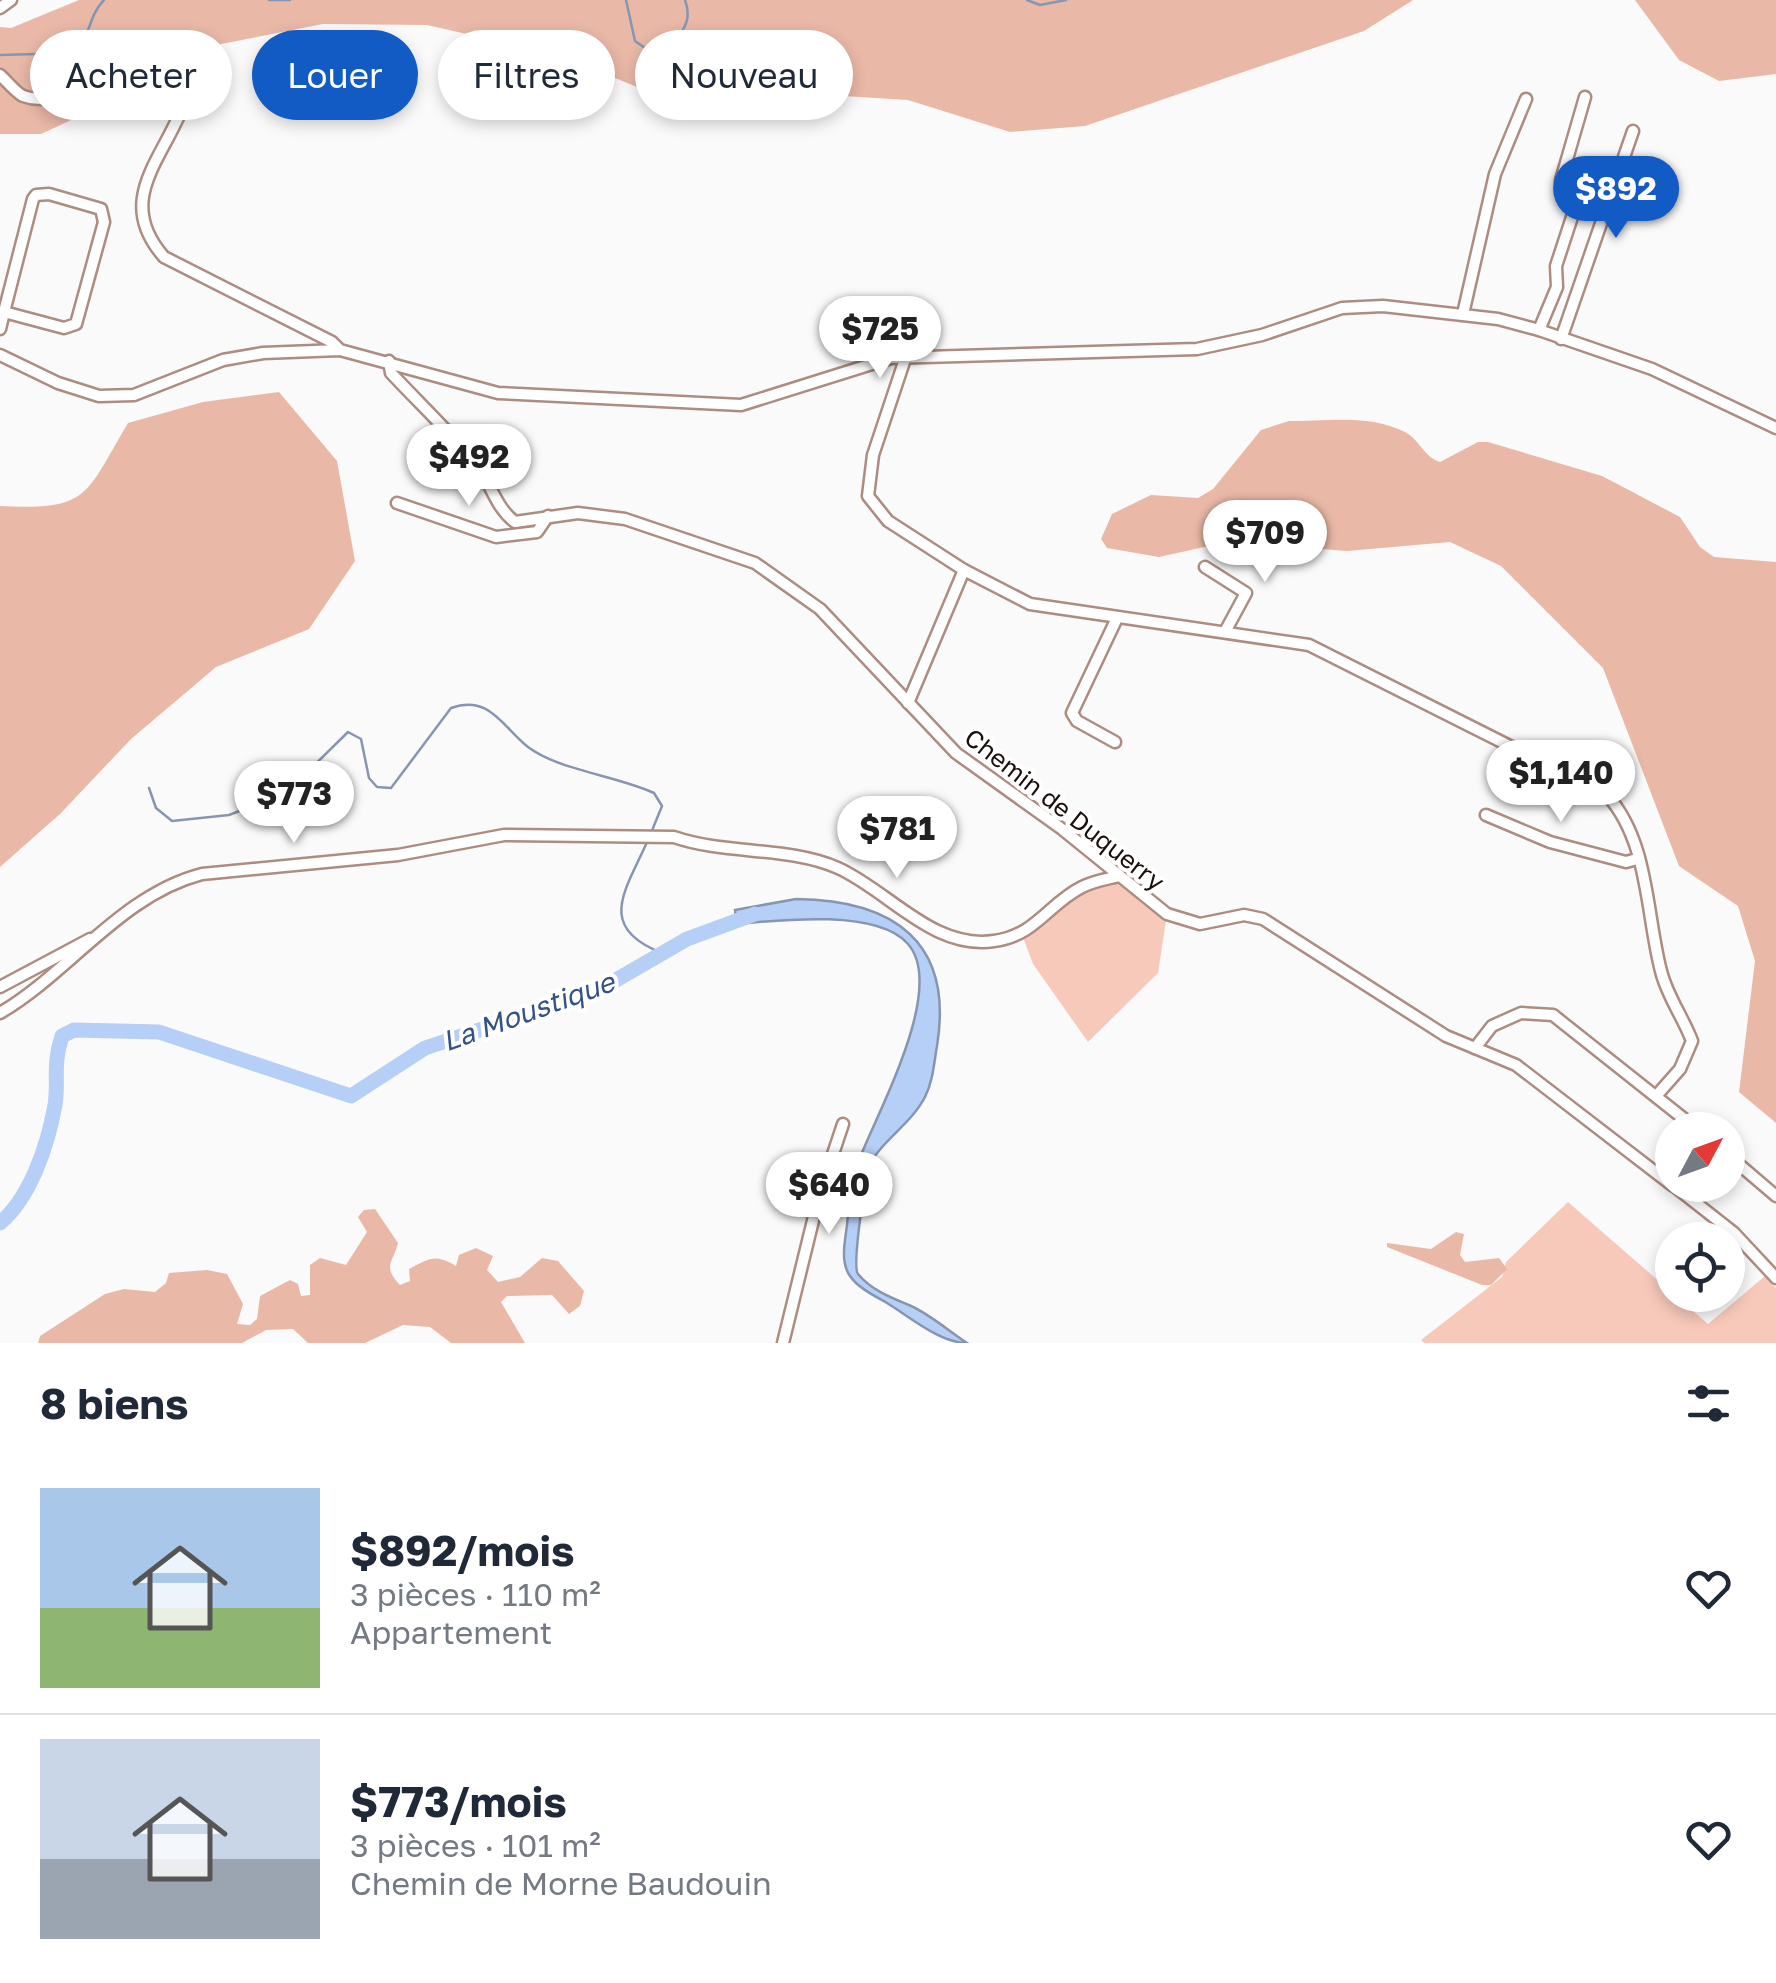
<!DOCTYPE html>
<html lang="fr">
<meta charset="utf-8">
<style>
body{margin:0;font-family:"Golos Text",sans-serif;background:#f6f6f7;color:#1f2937;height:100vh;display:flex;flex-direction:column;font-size:38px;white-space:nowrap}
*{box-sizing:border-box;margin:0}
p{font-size:32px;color:#747a83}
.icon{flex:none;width:55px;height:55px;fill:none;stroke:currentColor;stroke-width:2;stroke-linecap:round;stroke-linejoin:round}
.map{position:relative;height:1343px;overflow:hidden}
.sheet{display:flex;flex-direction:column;background:#fff;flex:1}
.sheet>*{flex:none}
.guide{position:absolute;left:30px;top:30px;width:1000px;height:90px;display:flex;gap:20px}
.needle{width:65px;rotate:49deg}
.tools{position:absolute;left:1655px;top:1112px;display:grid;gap:20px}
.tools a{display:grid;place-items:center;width:90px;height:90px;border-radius:50%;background:#fff;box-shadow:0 5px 15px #0003;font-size:50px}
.price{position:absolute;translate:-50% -85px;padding:0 22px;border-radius:35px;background:#fff;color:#222;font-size:32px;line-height:65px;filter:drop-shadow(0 2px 5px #0008)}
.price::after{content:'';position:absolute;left:50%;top:60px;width:30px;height:22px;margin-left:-15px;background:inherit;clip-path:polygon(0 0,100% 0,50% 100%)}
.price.current{background:#125bc5;color:#fff}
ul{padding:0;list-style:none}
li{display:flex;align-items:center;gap:30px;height:250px;padding:0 40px}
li+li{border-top:2px solid #e0e1e3}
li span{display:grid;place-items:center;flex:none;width:280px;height:200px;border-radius:0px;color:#555}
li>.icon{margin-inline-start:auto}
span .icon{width:120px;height:120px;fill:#fffc;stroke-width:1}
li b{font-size:42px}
h2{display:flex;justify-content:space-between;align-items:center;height:120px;padding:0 40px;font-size:42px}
.chip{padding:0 35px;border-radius:45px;background:#fff;box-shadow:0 5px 15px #0003;font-size:35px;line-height:90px}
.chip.current{background:#125bc5;color:#fff}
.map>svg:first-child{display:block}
.green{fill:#f7c9ba}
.forest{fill:#e9b8a7}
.water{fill:#b5cff6;stroke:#8795b0;stroke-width:2.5}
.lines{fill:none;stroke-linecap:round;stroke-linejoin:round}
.stream{stroke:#8795b0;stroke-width:2.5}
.river{stroke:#b5cff6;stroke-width:15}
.minor-casing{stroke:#ad8c81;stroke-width:15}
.minor{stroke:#fff;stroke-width:10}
.labels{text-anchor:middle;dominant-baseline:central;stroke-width:8;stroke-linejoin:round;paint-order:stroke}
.street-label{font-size:25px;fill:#1b0f0b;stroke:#fff}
.water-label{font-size:28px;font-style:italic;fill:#335386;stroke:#fff}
</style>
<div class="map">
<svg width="1776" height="1343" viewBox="0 0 1776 1343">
<rect width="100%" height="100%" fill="#fafafa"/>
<!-- green -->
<g class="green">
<path d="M1119,876L1167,914L1158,973L1088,1042L1033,964L1022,935L1082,887Z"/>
<path d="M1568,1202L1708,1324L1765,1276L1776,1288V1343H1424L1421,1340L1502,1277L1506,1262Z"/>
</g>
<!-- forest -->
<g class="forest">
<path d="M79,0H1413L1364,31L1085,126L1010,132L908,100L779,92L664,98L556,54L427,25L323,24L211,46L145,108L93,110L41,134H0V27L11,28Z"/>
<path d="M1635,0H1776V74L1719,81L1679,60Z"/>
<path d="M279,392L337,461L355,561L309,629L216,667L131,739L60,814L0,867V506C90,511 85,495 128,423L203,402Z"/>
<path d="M1289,421C1327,421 1370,414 1405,432C1419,439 1424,457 1440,462L1478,442H1488L1602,476L1680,517L1700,547L1714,557L1776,562V1123L1739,1092L1755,961L1738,906L1679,866L1603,668L1501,566L1450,542L1347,551L1286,546L1263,534L1159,557L1107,548L1101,539L1112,514L1151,495L1198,498L1213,489L1261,430Z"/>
<path d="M375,1209L398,1243C393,1263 382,1266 400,1285L410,1281L409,1269C429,1259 434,1253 456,1266L459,1255L476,1248L493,1256L487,1270L498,1282L520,1277L542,1258L558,1261L584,1291L580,1306L569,1314L552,1295L507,1296L501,1302L525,1343H451L430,1327L403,1325L365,1343H308L293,1329L266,1330L242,1343H38L40,1336L105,1294L124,1289L155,1292L166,1283L169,1273L207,1270L227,1274L243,1304L237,1324L250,1325L257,1319L260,1296L290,1280L298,1284L301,1296L310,1295V1265L320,1258L346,1265L367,1232L358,1217L364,1210Z"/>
<path d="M1456,1232L1464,1234L1460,1255L1465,1262L1499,1258L1507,1269L1491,1285H1482L1387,1247V1243L1431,1249Z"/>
</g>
<!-- water -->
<path class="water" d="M796,899C894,900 954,942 937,1046C934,1063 933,1081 925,1097C911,1124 883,1140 871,1162C865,1174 852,1267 858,1274C871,1290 892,1298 909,1305C928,1313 949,1331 967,1343C940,1343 910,1317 887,1303C875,1296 858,1288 850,1276C840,1262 845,1241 847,1225C849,1204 850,1185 857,1165C874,1118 949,987 907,943C876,909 778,920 737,924L735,910Z"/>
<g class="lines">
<!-- stream -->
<g class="stream">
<path d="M269,0H290"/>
<path d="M626,0L635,41L648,50H659C679,39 694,24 685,0"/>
<path d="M1027,0L1040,5L1066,0"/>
<path d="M0,55L75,53C90,39 88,16 104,0"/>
<path d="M149,788L156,808L172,821L229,815L286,793L348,732L361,739L369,778L377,787L391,788L451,708C489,694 502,726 528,747C558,770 618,776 654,793L662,806L651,833"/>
<path d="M648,840C626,890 595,927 662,953"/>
</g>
<!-- river -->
<path class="river" d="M0,1223C31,1197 48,1144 55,1105C59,1079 52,1067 62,1036L74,1030L159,1032L351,1096L425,1048L597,991L687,939L755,914"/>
<!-- minor casing -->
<g class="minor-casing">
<g id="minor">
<path d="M0,8L11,0"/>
<path d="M0,75C7,81 15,92 23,96C73,114 102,47 156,68C173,75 179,84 185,101C165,158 113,199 164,257L332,342L340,350"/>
<path d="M1463,314L1495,174L1526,99"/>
<path d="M0,329L4,312L33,199L36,195L49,194L101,209L104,222L76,324L64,328L4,312"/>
<path d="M1539,330L1557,287L1556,266L1574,211L1575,204L1562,190L1561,180L1585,97"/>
<path d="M1561,339L1633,131"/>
<path d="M0,355L58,383L99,396L134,395L223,360L263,353L340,350L498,393L741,405L891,358L1197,349L1262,335L1342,308L1383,306L1498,319L1539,330L1652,369L1776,428"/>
<path d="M906,356L873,455L868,496L888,521L964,570L1030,604L1309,645L1607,795C1649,841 1646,914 1661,971C1667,996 1683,1017 1692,1041L1680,1069L1657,1095"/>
<path d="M389,361L391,373C419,403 450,432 476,464C491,483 495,507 515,522L578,513L625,519L755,563L820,609L956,753L1062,829L1167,914L1200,924L1244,915L1263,919L1446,1036L1516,1065L1672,1185"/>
<path d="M397,503L496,537L537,532L548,516"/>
<path d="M1205,567L1246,593L1226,630"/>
<path d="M908,703L964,570"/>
<path d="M1115,742L1077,721L1072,713L1117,618"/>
<path d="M1486,815L1550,842L1626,862L1637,859"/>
<path d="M0,987L90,939"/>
<path d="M0,1013C70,972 121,895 202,874L398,855L504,835L674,837C726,855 788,846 838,868C889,891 933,950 994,941C1035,936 1048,904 1082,887C1093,881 1107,879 1119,876"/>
<path d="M1475,1048L1492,1026L1521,1013L1553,1015L1698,1130"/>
<path d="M1728,1155L1776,1196"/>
<path d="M1673,1185L1734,1233L1776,1278"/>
<path d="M783,1343L819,1196L843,1124"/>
</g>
</g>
<!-- minor -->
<use href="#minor" class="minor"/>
</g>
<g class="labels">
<!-- street labels -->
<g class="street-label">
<text transform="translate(1065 809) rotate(38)">Chemin de Duquerry</text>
</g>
<!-- water labels -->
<g class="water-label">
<text transform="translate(528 1011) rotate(-20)">La Moustique</text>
</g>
</g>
</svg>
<div class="tools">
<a><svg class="needle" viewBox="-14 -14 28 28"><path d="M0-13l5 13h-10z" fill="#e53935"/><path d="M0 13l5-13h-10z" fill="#747a83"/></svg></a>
<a><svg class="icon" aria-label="locate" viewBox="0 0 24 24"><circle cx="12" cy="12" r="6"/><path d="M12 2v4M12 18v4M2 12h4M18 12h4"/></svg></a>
</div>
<b class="price current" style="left:1616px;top:241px">$892</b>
<b class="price" style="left:880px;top:381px">$725</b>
<b class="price" style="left:469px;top:509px">$492</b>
<b class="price" style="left:1265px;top:585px">$709</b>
<b class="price" style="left:1561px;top:825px">$1,140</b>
<b class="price" style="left:294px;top:846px">$773</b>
<b class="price" style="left:897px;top:881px">$781</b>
<b class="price" style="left:829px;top:1237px">$640</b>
<div class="guide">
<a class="chip">Acheter</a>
<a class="chip current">Louer</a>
<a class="chip">Filtres</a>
<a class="chip">Nouveau</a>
</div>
</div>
<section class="sheet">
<h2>8 biens<svg class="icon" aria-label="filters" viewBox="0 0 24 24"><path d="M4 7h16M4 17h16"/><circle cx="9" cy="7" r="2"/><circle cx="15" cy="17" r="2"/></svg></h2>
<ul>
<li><span style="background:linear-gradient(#a9c7e8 60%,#8fb573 0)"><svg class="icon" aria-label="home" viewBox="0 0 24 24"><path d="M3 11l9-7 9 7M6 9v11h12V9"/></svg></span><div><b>$892/mois</b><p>3 pièces · 110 m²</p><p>Appartement</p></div><svg class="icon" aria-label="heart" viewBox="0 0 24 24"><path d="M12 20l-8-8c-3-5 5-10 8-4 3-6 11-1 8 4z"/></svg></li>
<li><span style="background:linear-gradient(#c9d6e8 60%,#9aa5b1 0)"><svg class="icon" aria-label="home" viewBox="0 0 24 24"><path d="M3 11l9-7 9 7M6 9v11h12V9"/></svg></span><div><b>$773/mois</b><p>3 pièces · 101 m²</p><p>Chemin de Morne Baudouin</p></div><svg class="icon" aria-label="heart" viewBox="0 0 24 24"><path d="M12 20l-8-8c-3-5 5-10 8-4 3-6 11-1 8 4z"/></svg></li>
</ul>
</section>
